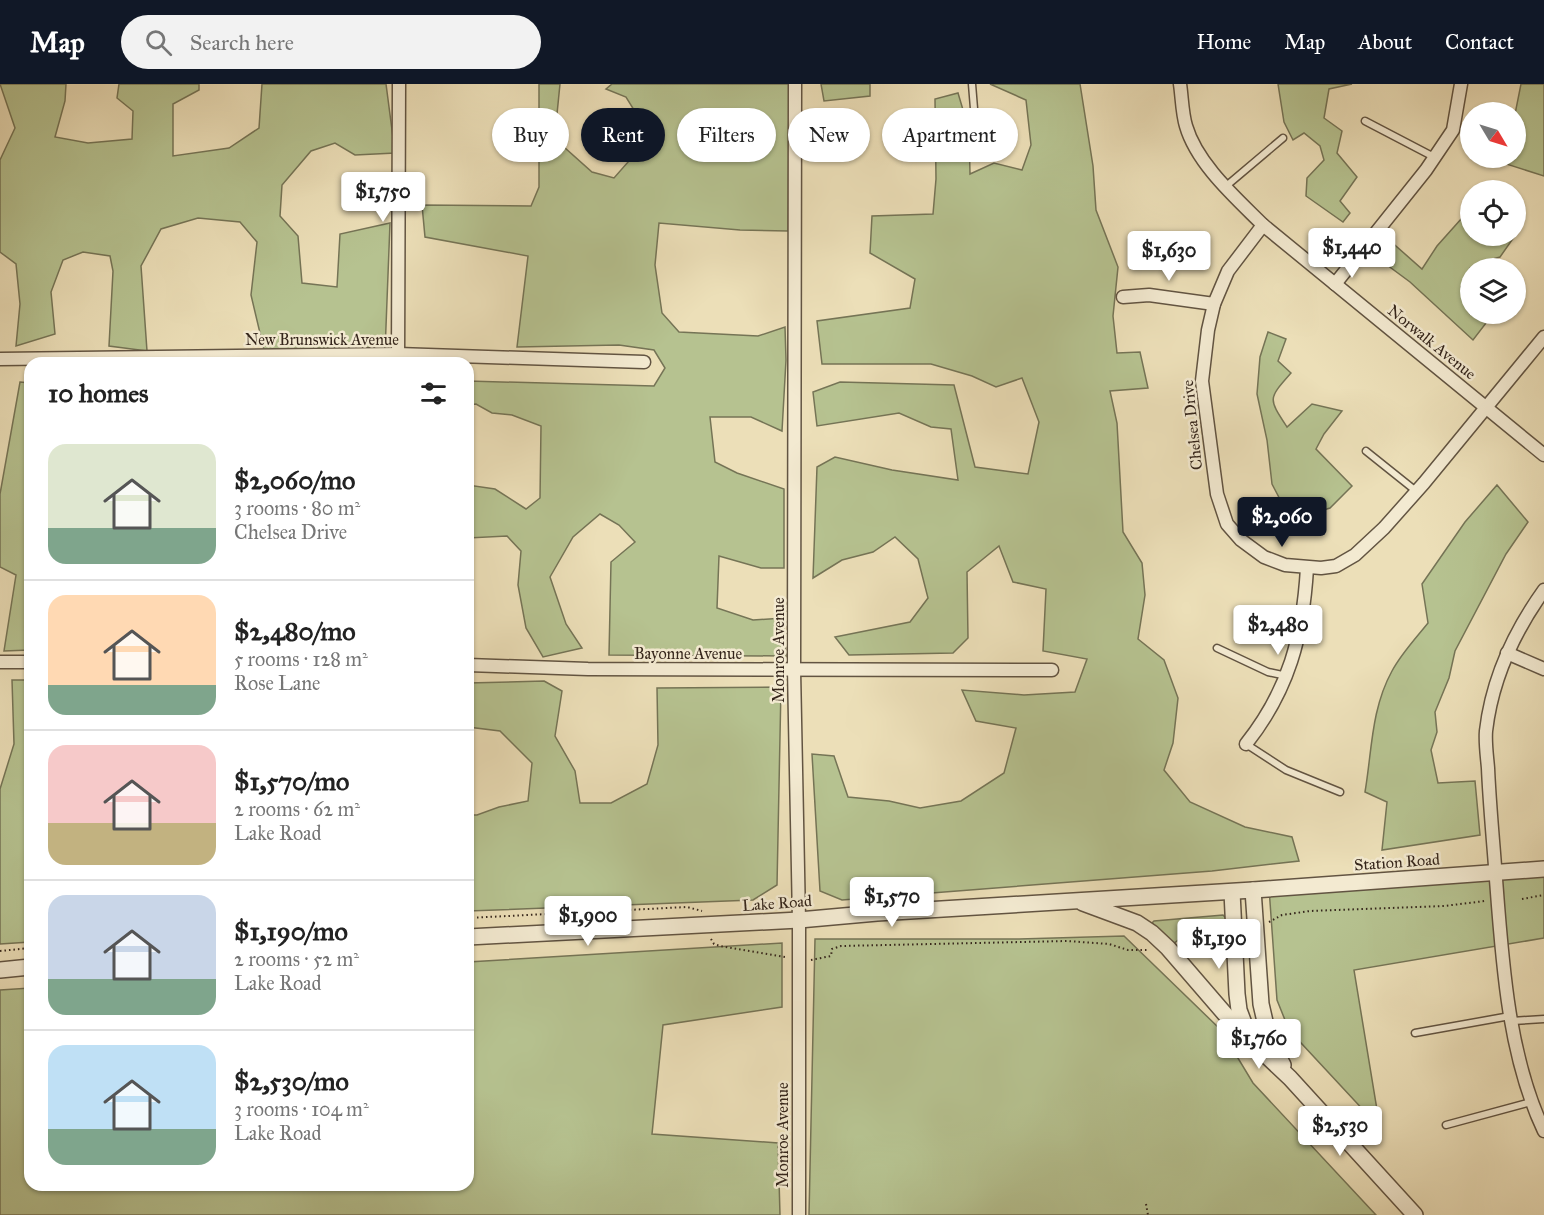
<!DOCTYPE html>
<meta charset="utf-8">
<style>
body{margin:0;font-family:"IM FELL Great Primer",serif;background:#f2f2f2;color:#222;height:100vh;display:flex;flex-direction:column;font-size:22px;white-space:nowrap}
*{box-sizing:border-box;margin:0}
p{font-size:20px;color:#767676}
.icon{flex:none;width:33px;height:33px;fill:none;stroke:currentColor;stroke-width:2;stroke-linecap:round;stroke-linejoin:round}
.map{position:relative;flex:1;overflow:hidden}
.panel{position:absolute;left:24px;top:273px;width:450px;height:834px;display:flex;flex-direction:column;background:#fff;border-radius:18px;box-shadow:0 2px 4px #0004}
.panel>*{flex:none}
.banner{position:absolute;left:492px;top:24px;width:570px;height:54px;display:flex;gap:12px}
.needle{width:39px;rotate:128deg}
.controls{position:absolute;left:1460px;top:18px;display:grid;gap:12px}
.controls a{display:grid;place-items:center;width:66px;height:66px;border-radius:50%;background:#fff;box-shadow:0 2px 4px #0004;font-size:30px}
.price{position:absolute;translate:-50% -51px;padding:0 14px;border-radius:6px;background:#fff;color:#222;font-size:20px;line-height:39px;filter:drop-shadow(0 2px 3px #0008)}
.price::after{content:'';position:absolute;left:50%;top:36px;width:18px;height:14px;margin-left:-9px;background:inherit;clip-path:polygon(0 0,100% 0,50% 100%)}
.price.active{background:#111827;color:#fff}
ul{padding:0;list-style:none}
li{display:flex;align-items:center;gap:18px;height:150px;padding:0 24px}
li+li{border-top:2px solid #e0e0e0}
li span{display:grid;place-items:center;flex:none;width:168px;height:120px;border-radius:18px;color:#555}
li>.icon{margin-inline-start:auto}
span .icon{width:72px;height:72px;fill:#fffc;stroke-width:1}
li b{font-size:26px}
h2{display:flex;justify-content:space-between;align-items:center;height:72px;padding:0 24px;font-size:26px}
.pill{padding:0 21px;border-radius:27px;background:#fff;box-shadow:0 2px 4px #0004;font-size:21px;line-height:54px}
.pill.active{background:#111827;color:#fff}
header{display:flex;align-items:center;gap:36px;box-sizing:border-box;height:84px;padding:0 30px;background:#111827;color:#fff}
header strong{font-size:28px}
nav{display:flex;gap:33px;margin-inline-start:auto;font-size:21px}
.search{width:420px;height:54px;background:#f2f2f2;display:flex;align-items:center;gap:15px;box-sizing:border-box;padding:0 21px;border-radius:33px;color:#767676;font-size:22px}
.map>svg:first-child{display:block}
.green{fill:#b6c290;stroke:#757456;stroke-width:1.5}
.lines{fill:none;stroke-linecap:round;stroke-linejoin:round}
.service-casing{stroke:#625442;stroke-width:9}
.minor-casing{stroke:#625442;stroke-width:15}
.tertiary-casing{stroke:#625442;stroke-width:18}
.path{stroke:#34251b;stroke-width:2;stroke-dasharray:1.5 3;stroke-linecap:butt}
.service{stroke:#f3ead1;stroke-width:6}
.minor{stroke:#f3ead1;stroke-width:12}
.tertiary{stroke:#f3ead1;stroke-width:15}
.labels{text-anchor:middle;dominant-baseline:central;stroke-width:5;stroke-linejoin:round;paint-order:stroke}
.street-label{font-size:16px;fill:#34251b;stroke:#f3ead1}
</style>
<header>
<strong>Map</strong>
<div class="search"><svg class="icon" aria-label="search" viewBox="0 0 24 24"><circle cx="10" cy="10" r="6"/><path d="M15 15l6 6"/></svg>Search here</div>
<nav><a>Home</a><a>Map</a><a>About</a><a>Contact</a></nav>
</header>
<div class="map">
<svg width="1544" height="1131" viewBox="0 0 1544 1131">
<rect width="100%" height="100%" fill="#ecdfb8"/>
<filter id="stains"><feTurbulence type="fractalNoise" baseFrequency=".00333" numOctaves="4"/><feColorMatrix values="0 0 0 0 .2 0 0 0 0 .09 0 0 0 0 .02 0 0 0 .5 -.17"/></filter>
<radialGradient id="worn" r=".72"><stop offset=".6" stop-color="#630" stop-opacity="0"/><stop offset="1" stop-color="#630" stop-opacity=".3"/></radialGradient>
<!-- green -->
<g class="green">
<path d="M0,0H66L65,17L55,53L88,59L132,55L133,27L117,14L119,0H199V6L173,20V72L229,64L259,44L262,0H386L395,69L355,71L335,59L311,67L282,101L280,132L298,152L302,199L337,203L340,150L390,139L385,268L264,266L251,211L257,158L240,138L198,134L161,145L141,182L147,267L109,262L113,187L110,172L83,168L63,176L51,208L55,250L16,262L20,220L16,180L0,168V76L15,44Z"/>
<path d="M539,0H560L556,40L564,63L592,88L614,94L636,69L639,34L626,13L606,5L612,0H789L788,147L740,146L659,139L655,181L662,229L679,248L758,252L785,243L786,276L782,347L751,333H710L715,378L737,389L784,405V484H761L719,472L717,524L753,536L783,534L786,572L609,571L611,478L635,458L619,441L600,430L573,453L550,493L566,540L582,564L543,573L526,544L518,501L521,467L507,452L468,454V401L495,405L526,425L540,414L541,342L512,331L492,329L476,320L468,321V297L654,302L665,284L654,266L619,261L517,263L528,172L425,153L422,121L531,122L539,103Z"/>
<path d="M821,0H870V12L824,17Z"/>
<path d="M990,0H1080L1093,82L1096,126L1118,183L1113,232L1117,269L1140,268L1148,304L1110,307L1117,339L1123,448L1142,479L1145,511L1138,555L1164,576L1178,614L1173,659L1164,686L1190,718L1245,743L1292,753L1299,777L1212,787L842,816L820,807L812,670L834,672L848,713L889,717L920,724L961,717L1004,689L1016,644L976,637L962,606L1024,611L1075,608L1087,575L1043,567L1046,505L1013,498L999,462L967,488L968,554L953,569L849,571L835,553L910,538L928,514L918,475L895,453L873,468L842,476L813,494L817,383L835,373L892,386L958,396L951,345L931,343L899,329L817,342L813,308L840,298L954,301L975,383L1028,390L1039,338L1022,294L996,303L972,292L931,280H822L817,237L910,224L915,195L870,169L872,132L933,130L936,95L935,15L958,9L969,46L970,90L994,79L1022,86L1031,61L1026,16Z"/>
<path d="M1278,0H1352L1329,5L1324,34L1342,47L1337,69L1357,93L1340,117L1350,129L1343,138L1306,112L1307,94L1324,76L1320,62L1304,49L1293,56L1284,38Z"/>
<path d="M1521,0H1544V92L1500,78L1498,74H1515V30Z"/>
<path d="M1470,125V152H1515V140L1519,146L1500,173L1479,179L1474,184H1470V191L1461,203L1470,213V230H1493L1473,256L1410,198L1375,172L1388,155L1422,185L1437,162Z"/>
<path d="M1268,248L1286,255L1278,277L1291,289C1268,315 1268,314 1287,343L1312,320L1342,327L1324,350L1316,365L1352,402L1330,424L1307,431L1284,423L1272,400L1267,356L1257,310L1260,273Z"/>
<path d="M20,298L30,299V566L4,567L16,491L0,483V410Z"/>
<path d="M1497,401L1528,438L1506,470L1455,567L1449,594L1435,628L1437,648L1431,666L1438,699L1475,697L1480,751L1382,766L1387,718L1365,708C1372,667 1371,625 1392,587C1401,570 1416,554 1428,539L1422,500L1465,438Z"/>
<path d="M12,596H30V858L0,860V705L14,660Z"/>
<path d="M544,597L562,607L555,652L575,687L580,719H611L647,700L658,661L657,604L781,603L777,801L753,816L468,827V731H477L499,723L528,717L532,679L500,647L468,643V599Z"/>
<path d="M1544,784V854L1354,886L1380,1044L1289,946L1277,916L1269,804Z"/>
<path d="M1223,831L1226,834V838L1205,839L1195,843L1173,860L1152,839L1154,837Z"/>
<path d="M1124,852L1221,946L1253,999L1376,1131H809L815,855H1019Z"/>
<path d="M782,859V923L663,941L652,1050L778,1059L780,1131H0V906L30,904V1101H468V878Z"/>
</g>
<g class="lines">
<!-- service casing -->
<g class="service-casing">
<g id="service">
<path d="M972,0L975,37"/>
<path d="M1365,37L1434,73"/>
<path d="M1225,103L1283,54"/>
<path d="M1366,367L1416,407"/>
<path d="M1217,564L1268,588L1287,592"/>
<path d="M1246,660L1286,686L1340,708"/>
<path d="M1512,937L1544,935"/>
<path d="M1415,949L1510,932"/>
<path d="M1446,1041L1531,1018"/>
</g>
</g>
<!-- minor casing -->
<g class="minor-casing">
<g id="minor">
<path d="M795,0L794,586L799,836V1131"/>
<path d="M1180,0C1182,13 1182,29 1186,42C1197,80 1236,114 1263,141L1544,371"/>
<path d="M1263,141L1228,187L1214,220L1208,246L1202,297L1217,410L1227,440L1241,456L1264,473L1285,481L1321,484L1336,482L1355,471L1384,444L1424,399L1544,253"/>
<path d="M1335,200L1426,86L1453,46L1461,0"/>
<path d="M1123,213L1149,211L1214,220"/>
<path d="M0,275L398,270L644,278"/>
<path d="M398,279L399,0"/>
<path d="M1544,506C1514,548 1492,595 1486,647C1485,659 1487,672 1488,684C1489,708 1491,732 1493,757C1501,850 1503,961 1544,1047"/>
<path d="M1507,569L1544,585"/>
<path d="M0,578H30"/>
<path d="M468,581L588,585L1052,586"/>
<path d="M1246,660C1289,606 1303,552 1307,484"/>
</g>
</g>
<!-- tertiary casing -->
<g class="tertiary-casing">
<g id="tertiary">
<path d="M1253,806L1261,920L1269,955L1283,981"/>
<path d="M1232,808L1237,910L1239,926L1249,953"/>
<path d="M1083,819L1137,839L1152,849L1168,864L1237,944L1290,994L1415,1131"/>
<path d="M468,853L799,836L877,829L1253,806L1544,785"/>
<path d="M0,886L30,883"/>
</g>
</g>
<!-- path -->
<g class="path">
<path d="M1522,815L1544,811"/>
<path d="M468,834L687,823L702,827"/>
<path d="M1269,838L1282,831L1310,827L1444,822L1485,817"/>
<path d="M711,855L714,860L720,862L785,873"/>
<path d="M1181,857C1193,846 1204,840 1221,841"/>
<path d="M0,867L30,864"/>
<path d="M811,876L831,872L832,865L841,862L1067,857L1109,860L1128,866H1148"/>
<path d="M1146,1120L1148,1131"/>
</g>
<!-- service -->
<use href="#service" class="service"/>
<!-- minor -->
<use href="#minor" class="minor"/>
<!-- tertiary -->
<use href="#tertiary" class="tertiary"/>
</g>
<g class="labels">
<!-- street labels -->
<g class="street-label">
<text x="322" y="255">New Brunswick Avenue</text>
<text transform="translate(1432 258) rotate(39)">Norwalk Avenue</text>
<text transform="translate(1192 341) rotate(-96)">Chelsea Drive</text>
<text transform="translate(778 566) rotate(-90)">Monroe Avenue</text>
<text x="688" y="569">Bayonne Avenue</text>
<text transform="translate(1397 778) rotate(-4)">Station Road</text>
<text transform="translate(777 819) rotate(-4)">Lake Road</text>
<text transform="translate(782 1051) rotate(-90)">Monroe Avenue</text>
</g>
</g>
<rect width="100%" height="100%" filter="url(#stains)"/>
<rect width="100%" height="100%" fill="url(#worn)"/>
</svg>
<div class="controls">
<a><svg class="needle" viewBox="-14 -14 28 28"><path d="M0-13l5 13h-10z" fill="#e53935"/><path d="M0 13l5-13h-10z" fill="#767676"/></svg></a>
<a><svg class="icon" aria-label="locate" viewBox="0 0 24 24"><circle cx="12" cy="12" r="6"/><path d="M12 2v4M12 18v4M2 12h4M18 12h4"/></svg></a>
<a><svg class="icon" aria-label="layers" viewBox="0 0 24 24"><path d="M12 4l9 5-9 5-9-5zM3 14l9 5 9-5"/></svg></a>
</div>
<b class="price" style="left:383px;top:139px">$1,750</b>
<b class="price" style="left:1352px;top:195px">$1,440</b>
<b class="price" style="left:1169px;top:198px">$1,630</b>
<b class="price active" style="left:1282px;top:464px">$2,060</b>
<b class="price" style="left:1278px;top:572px">$2,480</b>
<b class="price" style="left:892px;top:844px">$1,570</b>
<b class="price" style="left:588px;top:863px">$1,900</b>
<b class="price" style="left:1219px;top:886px">$1,190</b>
<b class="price" style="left:1259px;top:986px">$1,760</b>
<b class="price" style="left:1340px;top:1073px">$2,530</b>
<div class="banner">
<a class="pill">Buy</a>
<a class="pill active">Rent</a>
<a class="pill">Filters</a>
<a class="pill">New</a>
<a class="pill">Apartment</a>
</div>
<section class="panel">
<h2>10 homes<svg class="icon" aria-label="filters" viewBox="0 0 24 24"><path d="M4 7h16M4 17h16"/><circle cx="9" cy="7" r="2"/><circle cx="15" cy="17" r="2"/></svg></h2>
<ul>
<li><span style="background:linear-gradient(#dfe7d0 70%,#7fa58c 0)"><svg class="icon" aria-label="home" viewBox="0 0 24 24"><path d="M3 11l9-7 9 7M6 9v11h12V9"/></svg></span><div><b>$2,060/mo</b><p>3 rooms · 80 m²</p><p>Chelsea Drive</p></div></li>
<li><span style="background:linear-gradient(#ffd9b3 75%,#7fa58c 0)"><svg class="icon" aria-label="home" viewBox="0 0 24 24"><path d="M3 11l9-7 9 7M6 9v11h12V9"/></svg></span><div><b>$2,480/mo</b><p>5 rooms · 128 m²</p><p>Rose Lane</p></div></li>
<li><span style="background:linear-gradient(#f6c9c9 65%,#c2b280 0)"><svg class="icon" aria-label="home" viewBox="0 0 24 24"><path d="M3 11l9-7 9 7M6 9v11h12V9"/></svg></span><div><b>$1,570/mo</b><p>2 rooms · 62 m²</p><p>Lake Road</p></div></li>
<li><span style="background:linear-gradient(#c9d6e8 70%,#7fa58c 0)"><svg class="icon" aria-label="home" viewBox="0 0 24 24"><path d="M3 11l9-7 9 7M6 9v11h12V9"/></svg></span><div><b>$1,190/mo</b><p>2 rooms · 52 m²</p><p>Lake Road</p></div></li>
<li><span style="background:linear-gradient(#bfe0f5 70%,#7fa58c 0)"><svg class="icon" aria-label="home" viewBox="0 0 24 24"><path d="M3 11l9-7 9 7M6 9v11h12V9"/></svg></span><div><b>$2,530/mo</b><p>3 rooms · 104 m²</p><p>Lake Road</p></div></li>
</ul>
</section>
</div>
